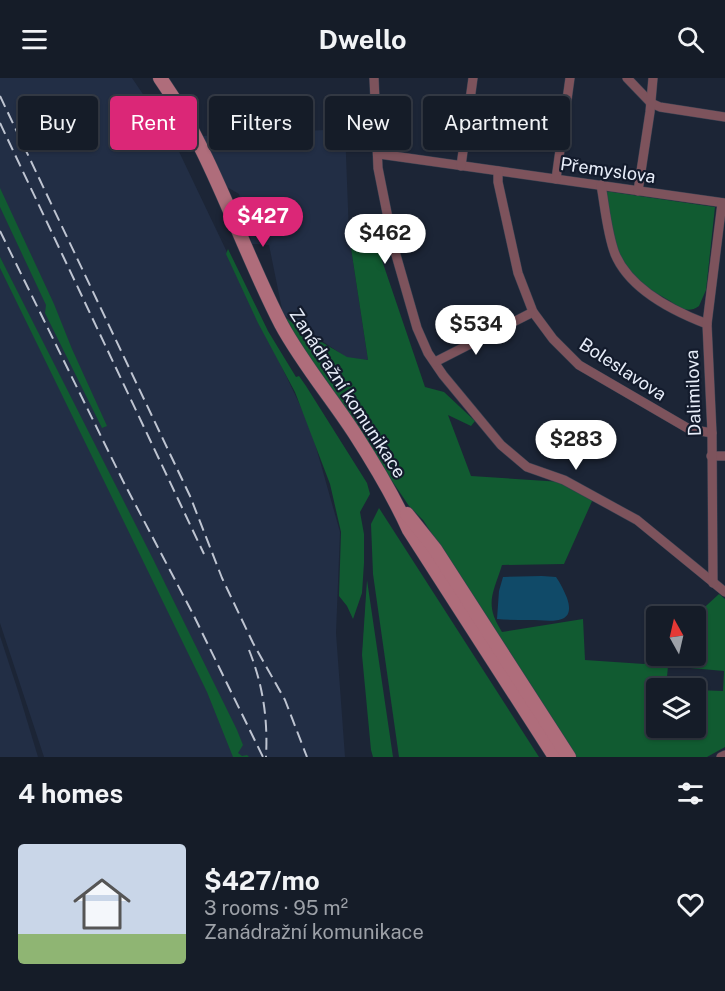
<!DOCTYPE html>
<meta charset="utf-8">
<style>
body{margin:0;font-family:"Public Sans",sans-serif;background:#1e2530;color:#f1f3f6;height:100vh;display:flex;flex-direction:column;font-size:22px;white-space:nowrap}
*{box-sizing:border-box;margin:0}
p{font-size:20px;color:#9da1a8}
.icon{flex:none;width:33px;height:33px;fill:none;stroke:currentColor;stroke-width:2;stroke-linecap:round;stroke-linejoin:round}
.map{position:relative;height:679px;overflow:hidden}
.panel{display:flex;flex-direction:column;background:#151c28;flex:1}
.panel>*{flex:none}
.banner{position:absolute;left:18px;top:18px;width:690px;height:54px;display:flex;gap:12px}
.needle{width:39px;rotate:352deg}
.buttons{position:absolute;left:646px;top:528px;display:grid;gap:12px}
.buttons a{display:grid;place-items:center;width:60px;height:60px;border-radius:6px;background:#151c28;box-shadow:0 2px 4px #0004,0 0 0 2px #343a45;font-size:30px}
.price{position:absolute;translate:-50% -51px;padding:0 14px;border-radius:21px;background:#fff;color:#222;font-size:20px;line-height:39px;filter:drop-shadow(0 2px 3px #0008)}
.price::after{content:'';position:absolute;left:50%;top:36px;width:18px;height:14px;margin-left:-9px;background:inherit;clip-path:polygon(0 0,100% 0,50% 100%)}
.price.selected{background:#db2777;color:#fff}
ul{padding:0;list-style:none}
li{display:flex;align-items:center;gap:18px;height:150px;padding:0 18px}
li span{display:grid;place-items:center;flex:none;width:168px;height:120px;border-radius:6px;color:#555}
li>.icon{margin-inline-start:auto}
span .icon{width:72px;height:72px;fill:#fffc;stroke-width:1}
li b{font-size:26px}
h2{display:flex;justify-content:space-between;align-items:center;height:72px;padding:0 18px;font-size:26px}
.tag{padding:0 21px;border-radius:6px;background:#151c28;box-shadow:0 2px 4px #0004,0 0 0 2px #343a45;font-size:21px;line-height:54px}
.tag.selected{background:#db2777;color:#fff}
header{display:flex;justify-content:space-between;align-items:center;height:78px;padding:0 18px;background:#151c28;font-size:27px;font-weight:700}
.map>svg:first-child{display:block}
.built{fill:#222e45}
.green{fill:#115b31;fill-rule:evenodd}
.water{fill:#104a68}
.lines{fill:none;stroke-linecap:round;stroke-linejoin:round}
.minor-casing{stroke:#384151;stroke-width:10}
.secondary-casing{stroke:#384151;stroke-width:15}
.minor{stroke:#7d535c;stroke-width:9}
.secondary{stroke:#af6d7b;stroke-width:14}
.rail{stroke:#bec4d1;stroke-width:2;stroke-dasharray:12 6;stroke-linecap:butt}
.labels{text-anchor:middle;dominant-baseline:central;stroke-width:4.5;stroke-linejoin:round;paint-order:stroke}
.street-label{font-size:18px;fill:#e7edf9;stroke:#131b2c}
</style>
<header><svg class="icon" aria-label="menu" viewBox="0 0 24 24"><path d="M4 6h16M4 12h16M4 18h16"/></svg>Dwello<svg class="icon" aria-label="search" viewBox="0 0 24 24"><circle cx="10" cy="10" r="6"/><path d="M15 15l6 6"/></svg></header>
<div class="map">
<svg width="725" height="679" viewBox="0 0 725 679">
<rect width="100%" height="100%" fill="#1c2536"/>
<!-- built -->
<g class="built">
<path d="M0,0H132L172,59L310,348L340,454L336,555L345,679H44L0,545Z"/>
<path d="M345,51L349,157L368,282L347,280L283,236L269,167L252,166L239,116L222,106L202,58Z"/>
<path d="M0,558L19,616L38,679H0Z"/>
</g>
<!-- green -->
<g class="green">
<path d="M0,110L54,226L72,271L107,348L102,350L45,235L46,227L0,129Z"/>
<path d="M605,113L715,129L706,212L699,228C688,236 680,230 670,223C661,218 651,212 642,206C614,183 611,147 605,113Z"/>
<path d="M372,153L425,309L444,314L475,343L471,348L448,337L471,398L562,404L593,421L564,486L502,487C493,516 484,526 502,554L583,541L585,582L644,586L657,574V578H696L695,538L719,516L725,521V669L707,679H575L423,442L409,428L329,310L283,238L313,259L347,279L368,282L349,157ZM668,588L724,593L723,613L696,612V650H657V610H666Z"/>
<path d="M228,171L268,253L296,299L299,298L306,308L367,405L370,416L360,434L364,456V485L362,515L353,541L347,528L339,518L341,454L330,406L295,314L258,245L226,176Z"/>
<path d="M0,179L153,481L237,652L243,667L238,675L242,678L247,677L249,679H233L207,614L0,190Z"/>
<path d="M379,430L539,679H399L373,496L371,446Z"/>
<path d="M367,502L393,679H373L371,672L362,577Z"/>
</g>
<!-- water -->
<path class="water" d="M542,498L556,499C561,506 564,513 567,520C577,549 548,542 530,542C519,542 508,542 497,541L499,513L503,499Z"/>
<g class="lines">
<!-- minor casing -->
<g class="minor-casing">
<g id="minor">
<path d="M374,0L378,90L394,170L417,250L428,275L443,297L501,367L527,389L564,402L637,442L725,514"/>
<path d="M627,0L651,25L660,29L725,39"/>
<path d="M379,76L725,125"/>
<path d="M461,88L473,0"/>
<path d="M498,93V104L518,195L533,234L553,261L579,287L689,351L712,355"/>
<path d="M556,101L570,0"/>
<path d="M601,107C605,129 607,155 615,176C630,212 673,233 707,246"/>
<path d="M638,113L650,34L653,0"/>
<path d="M435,284L533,234"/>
<path d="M711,378H725"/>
<path d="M713,505L712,355L707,246L722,125"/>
<path d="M721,679L725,677"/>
</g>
</g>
<!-- secondary casing -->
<g class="secondary-casing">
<g id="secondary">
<path d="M160,0C213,75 239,165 281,246C302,285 331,319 355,356C375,387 394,419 409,452L555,679"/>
<path d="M407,436L435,471L569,679"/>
</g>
</g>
<!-- minor -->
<use href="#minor" class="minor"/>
<!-- secondary -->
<use href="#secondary" class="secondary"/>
<!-- rail -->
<g class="rail">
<path d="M0,18L190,418L222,500L253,565L285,622L307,679"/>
<path d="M0,45L204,476"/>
<path d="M0,153L123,403L193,536L263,679"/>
<path d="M249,572C263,607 268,641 266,679"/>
</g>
</g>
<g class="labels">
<!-- street labels -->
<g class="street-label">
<text transform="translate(608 92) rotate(8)">Přemyslova</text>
<text transform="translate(623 291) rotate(33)">Boleslavova</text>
<text transform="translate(348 315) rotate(57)">Zanádražní komunikace</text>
<text transform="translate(693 315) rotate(-92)">Dalimilova</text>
</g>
</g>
</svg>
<div class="buttons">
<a><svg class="needle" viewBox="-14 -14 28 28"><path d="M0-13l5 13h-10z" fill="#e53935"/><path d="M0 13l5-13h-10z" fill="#9da1a8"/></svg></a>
<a><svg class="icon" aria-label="layers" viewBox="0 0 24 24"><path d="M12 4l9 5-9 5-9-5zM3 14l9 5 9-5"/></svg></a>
</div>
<b class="price selected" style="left:263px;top:170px">$427</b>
<b class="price" style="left:385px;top:187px">$462</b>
<b class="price" style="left:476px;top:278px">$534</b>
<b class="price" style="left:576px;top:393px">$283</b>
<div class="banner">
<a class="tag">Buy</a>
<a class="tag selected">Rent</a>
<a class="tag">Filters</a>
<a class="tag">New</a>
<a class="tag">Apartment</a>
</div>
</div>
<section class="panel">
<h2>4 homes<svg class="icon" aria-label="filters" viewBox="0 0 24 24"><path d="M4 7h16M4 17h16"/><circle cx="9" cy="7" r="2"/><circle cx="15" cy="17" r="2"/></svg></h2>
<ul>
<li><span style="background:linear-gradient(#c9d6e8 75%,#8fb573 0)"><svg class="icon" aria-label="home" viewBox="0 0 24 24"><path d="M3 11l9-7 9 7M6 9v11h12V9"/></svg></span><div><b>$427/mo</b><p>3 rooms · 95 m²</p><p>Zanádražní komunikace</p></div><svg class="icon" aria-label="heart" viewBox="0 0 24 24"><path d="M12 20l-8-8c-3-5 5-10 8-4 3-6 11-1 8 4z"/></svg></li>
</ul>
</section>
